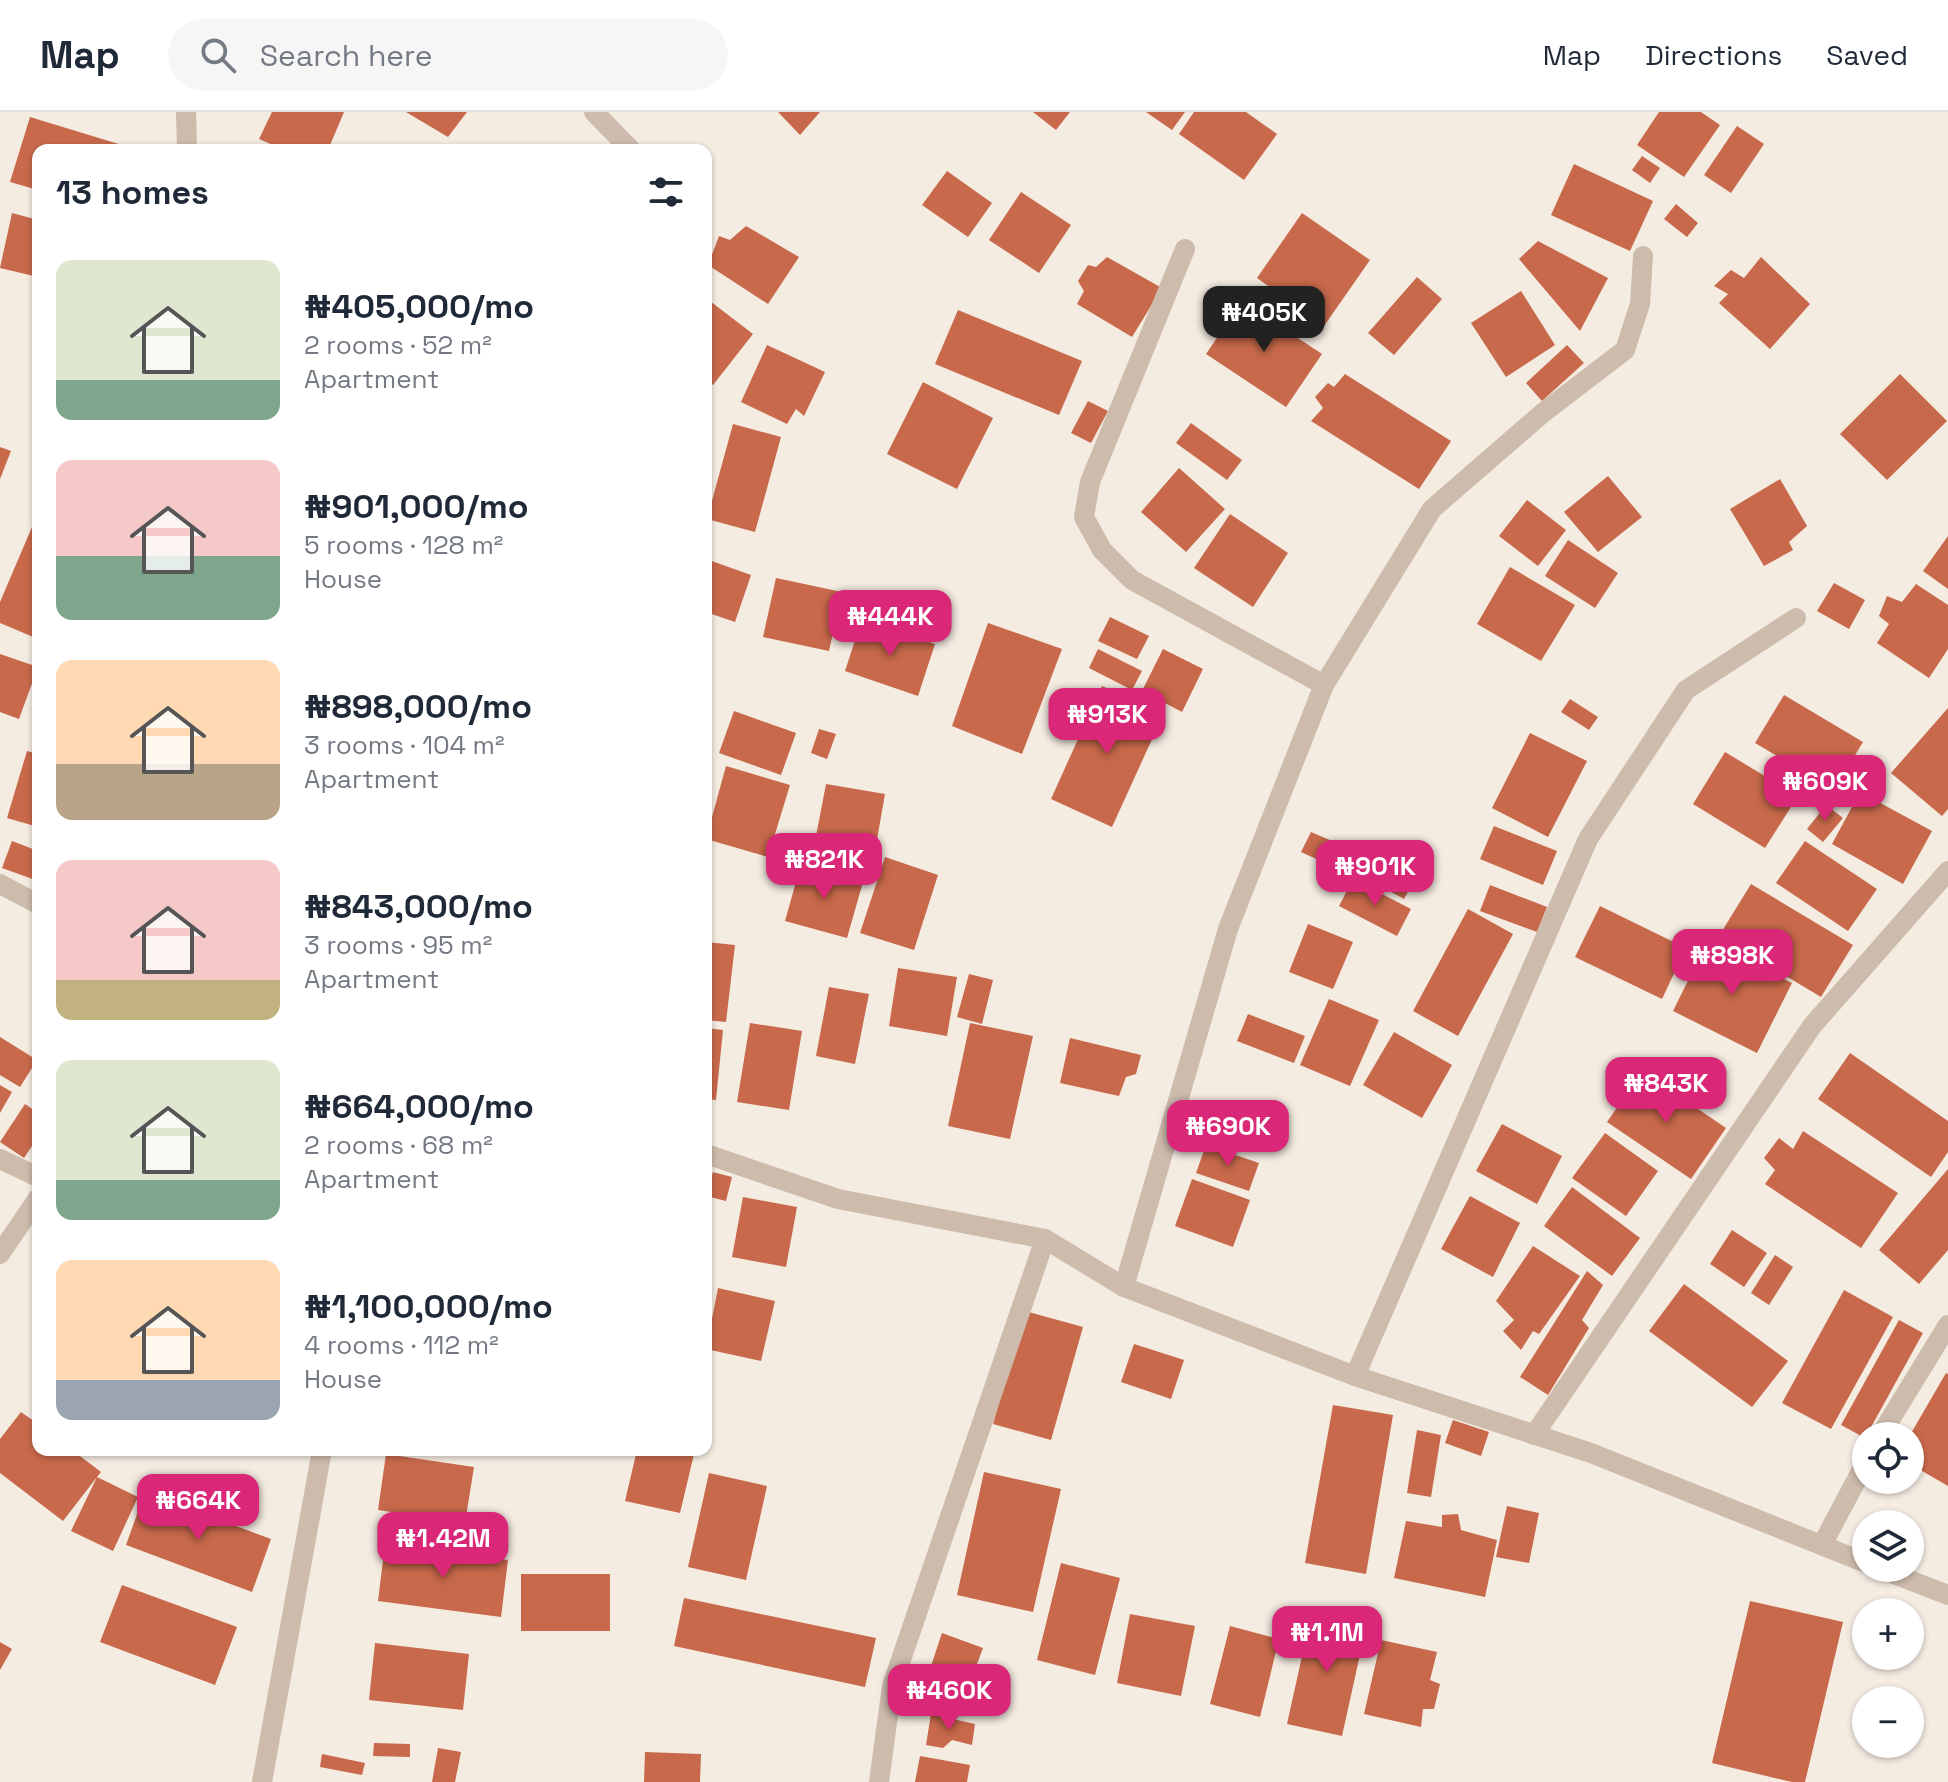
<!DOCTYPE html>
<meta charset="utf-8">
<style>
body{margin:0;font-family:"Space Grotesk",sans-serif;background:#f6f6f7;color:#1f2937;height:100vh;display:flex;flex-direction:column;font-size:30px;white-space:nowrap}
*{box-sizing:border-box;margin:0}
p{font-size:26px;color:#747a83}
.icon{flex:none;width:44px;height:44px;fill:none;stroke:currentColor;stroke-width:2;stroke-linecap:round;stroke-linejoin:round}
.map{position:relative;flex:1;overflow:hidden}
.drawer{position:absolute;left:32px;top:32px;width:680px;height:1312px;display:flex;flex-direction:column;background:#fff;border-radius:16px;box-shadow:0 2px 6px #0004}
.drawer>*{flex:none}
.fabs{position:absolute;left:1852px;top:1310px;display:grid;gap:16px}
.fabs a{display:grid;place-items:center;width:72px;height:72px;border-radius:50%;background:#fff;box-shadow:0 2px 6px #0004;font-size:40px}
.price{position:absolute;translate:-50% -68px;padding:0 18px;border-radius:16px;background:#db2777;color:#fff;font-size:26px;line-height:52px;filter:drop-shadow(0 2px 4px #0008)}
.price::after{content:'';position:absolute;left:50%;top:48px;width:24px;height:18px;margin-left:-12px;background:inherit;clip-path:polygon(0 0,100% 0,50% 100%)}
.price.selected{background:#222;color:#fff}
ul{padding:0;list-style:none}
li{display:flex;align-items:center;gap:24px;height:200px;padding:0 24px}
li span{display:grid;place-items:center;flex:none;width:224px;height:160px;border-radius:16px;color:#555}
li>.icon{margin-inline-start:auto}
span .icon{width:96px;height:96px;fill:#fffc;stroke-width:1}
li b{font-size:34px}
h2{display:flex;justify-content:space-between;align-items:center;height:96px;padding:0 24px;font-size:34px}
header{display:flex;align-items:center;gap:48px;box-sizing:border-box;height:112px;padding:0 40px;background:#fff;border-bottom:2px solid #e0e1e3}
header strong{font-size:38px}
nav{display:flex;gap:44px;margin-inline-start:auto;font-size:28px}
.search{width:560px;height:72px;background:#f6f6f7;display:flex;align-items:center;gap:20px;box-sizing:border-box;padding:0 28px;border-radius:44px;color:#747a83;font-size:30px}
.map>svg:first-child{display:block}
.building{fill:#c8694b}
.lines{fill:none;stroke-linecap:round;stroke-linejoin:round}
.street{stroke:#cdbbac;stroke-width:20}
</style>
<header>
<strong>Map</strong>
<div class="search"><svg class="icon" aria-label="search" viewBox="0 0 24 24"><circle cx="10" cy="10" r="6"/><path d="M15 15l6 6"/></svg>Search here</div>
<nav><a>Map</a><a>Directions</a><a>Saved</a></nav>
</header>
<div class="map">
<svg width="1948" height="1670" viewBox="0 0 1948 1670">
<rect width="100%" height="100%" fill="#f4ebe1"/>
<!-- building -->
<g class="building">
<path d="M272,0H344L328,38H284L259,27Z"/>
<path d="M406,0H467L448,25Z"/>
<path d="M778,0H820L800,23Z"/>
<path d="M1033,0H1070L1056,18Z"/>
<path d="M1146,0H1185L1172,18Z"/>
<path d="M1194,0H1246L1277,22L1244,68L1179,22Z"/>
<path d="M1659,0H1701L1720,13L1684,65L1637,33Z"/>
<path d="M30,5L135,37V38H38V78L10,70Z"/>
<path d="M1737,14L1764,32L1731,81L1704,63Z"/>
<path d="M1642,44L1660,56L1650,71L1632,58Z"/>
<path d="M1574,52L1653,89L1630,139L1551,103Z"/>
<path d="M947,59L992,91L968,125L922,93Z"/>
<path d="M1021,80L1071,113L1039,161L989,128Z"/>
<path d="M1676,92L1698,111L1687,125L1664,107Z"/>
<path d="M12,101L38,108V165L0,156Z"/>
<path d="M1302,101L1370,148L1324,214L1257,166Z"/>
<path d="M746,114L799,145L768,192L708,153L719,124L730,128Z"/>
<path d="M1538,129L1608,166L1580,219L1519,147Z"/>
<path d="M1107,145L1162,176L1132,225L1077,192L1084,179L1078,169L1088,153L1096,155Z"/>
<path d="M1761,145L1810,192L1770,237L1719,191L1728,182L1714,174L1731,158L1744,166Z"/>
<path d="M1417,165L1442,187L1394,243L1368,221Z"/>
<path d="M1521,179L1555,233L1506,265L1471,211Z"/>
<path d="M706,186L753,222L713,273L706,268Z"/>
<path d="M1242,189L1322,242L1286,295L1206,242Z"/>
<path d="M958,198L1082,249L1059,303L935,252Z"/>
<path d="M767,233L825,260L804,304L796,297L787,312L741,290Z"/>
<path d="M1567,233L1584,251L1542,289L1526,271Z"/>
<path d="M1345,262L1451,329L1419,377L1311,309L1323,296L1315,285L1328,271L1334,275Z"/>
<path d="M1900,262L1947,309L1887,368L1840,322Z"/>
<path d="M923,270L993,306L957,377L887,342Z"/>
<path d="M1088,289L1108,299L1091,331L1071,321Z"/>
<path d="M1191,311L1242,348L1227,368L1176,331Z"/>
<path d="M733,312L781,325L755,420L707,407Z"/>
<path d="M0,335L11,339L0,367Z"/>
<path d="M1179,356L1225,397L1186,440L1141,400Z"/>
<path d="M1608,364L1642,405L1598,440L1564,400Z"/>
<path d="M1780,367L1807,414L1789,430L1793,438L1764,454L1730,397Z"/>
<path d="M1527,388L1566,418L1538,454L1499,424Z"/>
<path d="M1230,402L1288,441L1253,495L1194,456Z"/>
<path d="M32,415L38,418V527L0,511V490Z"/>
<path d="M1948,424V477L1923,459Z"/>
<path d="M1568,428L1618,461L1595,496L1545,464Z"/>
<path d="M706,447L751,463L735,510L706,500Z"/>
<path d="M1510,455L1575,493L1541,549L1477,512Z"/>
<path d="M776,466L842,480L829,539L763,525Z"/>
<path d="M1834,471L1865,488L1849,517L1817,499Z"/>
<path d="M1916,472L1948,493V537L1929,566L1877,531L1889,512L1879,504L1887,484L1902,490Z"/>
<path d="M1110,505L1149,524L1137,547L1098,529Z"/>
<path d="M862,507L935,532L918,584L845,559Z"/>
<path d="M988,511L1062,537L1022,642L952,614Z"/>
<path d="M1098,537L1142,559L1132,578L1089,556Z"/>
<path d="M1163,537L1203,557L1182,600L1142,579Z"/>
<path d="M0,542L38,555L19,607L0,600Z"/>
<path d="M1102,574L1164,601L1112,715L1051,687Z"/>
<path d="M1784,583L1863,630L1834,678L1755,631Z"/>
<path d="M1570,587L1598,605L1589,618L1561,600Z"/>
<path d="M1948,596V697L1942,704L1891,661Z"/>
<path d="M734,599L796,621L781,663L719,641Z"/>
<path d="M819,617L836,622L827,647L811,641Z"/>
<path d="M1530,621L1587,649L1548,725L1492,696Z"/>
<path d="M27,639L38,642V715L7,706Z"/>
<path d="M1725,640L1798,684L1765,736L1693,692Z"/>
<path d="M726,654L790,673L768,745L706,727Z"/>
<path d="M826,672L885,682L872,756L812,745Z"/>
<path d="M1860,680L1932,719L1903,772L1832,732Z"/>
<path d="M1826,693L1843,706L1823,730L1807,717Z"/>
<path d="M1494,714L1557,739L1543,773L1480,747Z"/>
<path d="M1311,720L1332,729L1323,750L1301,740Z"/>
<path d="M12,729L38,739V769L2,756Z"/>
<path d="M1805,729L1877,777L1848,819L1776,771Z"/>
<path d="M1375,737L1418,761L1404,787L1360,763Z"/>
<path d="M885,745L938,763L914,838L860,821Z"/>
<path d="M801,752L863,770L847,826L785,809Z"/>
<path d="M1353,767L1411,797L1397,824L1339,794Z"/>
<path d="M1751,772L1853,833L1821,885L1719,824Z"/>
<path d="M1490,773L1547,795L1537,820L1480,799Z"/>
<path d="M1600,794L1686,836L1662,887L1575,845Z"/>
<path d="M1468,797L1513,822L1458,924L1413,899Z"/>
<path d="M1308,812L1353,830L1333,877L1289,860Z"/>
<path d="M706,830L735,833L726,910L706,908Z"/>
<path d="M1707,830L1792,871L1757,941L1673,899Z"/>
<path d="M898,856L957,865L947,924L889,914Z"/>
<path d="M969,862L993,868L982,912L957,905Z"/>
<path d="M829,875L869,882L855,952L816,944Z"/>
<path d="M1329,887L1379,908L1350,974L1300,953Z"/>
<path d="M1248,902L1305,924L1294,951L1237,929Z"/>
<path d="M750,911L802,919L789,998L737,990Z"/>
<path d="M970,911L1033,924L1010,1027L948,1014Z"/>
<path d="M706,916L723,918L716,988L706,987Z"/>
<path d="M1394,920L1452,953L1422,1006L1363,973Z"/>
<path d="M0,925L37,948L20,975L0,963Z"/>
<path d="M1070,926L1141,943L1136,962L1126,965L1119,984L1060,971Z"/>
<path d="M1850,941L1948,1009V1040L1931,1065L1818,987Z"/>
<path d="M1642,959L1726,1016L1691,1067L1607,1010Z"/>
<path d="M0,973L12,980L0,1001Z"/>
<path d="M25,992L38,1001V1025L24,1046L0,1030Z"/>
<path d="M1502,1012L1562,1044L1537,1092L1476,1059Z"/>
<path d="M1803,1019L1898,1081L1861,1136L1765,1072L1775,1058L1764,1046L1779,1026L1793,1037Z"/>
<path d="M1605,1021L1658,1059L1626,1104L1572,1066Z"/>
<path d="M1206,1033L1259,1051L1249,1079L1196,1061Z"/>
<path d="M1948,1057V1138L1919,1172L1879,1138Z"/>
<path d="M713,1060L732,1065L726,1089L706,1084Z"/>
<path d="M1192,1067L1250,1088L1233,1135L1175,1114Z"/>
<path d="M1572,1075L1640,1126L1612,1164L1544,1114Z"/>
<path d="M1470,1084L1520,1111L1493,1165L1441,1137Z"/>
<path d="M743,1085L797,1095L786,1155L732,1145Z"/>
<path d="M1732,1118L1767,1141L1744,1175L1710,1152Z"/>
<path d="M1533,1134L1580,1164L1539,1222L1533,1219L1521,1238L1503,1219L1514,1208L1496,1189Z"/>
<path d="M1775,1143L1793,1155L1769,1193L1751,1181Z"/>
<path d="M1587,1159L1603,1173L1582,1208L1589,1216L1548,1283L1520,1265Z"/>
<path d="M1684,1172L1788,1249L1752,1295L1649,1219Z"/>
<path d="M718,1176L775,1189L761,1249L706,1237Z"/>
<path d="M1844,1178L1893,1205L1831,1317L1782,1291Z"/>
<path d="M1025,1199L1083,1215L1051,1328L993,1312Z"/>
<path d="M1899,1208L1923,1221L1865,1326L1841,1313Z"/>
<path d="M1134,1232L1184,1248L1171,1287L1121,1270Z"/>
<path d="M1946,1261L1948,1262V1374L1910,1352V1323Z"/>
<path d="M1333,1293L1393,1303L1366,1462L1305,1451Z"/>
<path d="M21,1300L38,1312V1338H72L101,1360L97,1365L138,1385L113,1439L71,1419L97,1365L63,1409L0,1361V1327Z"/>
<path d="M1453,1308L1489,1320L1481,1344L1445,1331Z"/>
<path d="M1417,1318L1441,1323L1431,1385L1407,1381Z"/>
<path d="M637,1338H695L680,1401L625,1389Z"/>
<path d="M386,1342L474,1355L465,1411L378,1398Z"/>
<path d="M984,1360L1061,1377L1033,1500L957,1483Z"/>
<path d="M709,1361L767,1374L746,1468L688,1455Z"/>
<path d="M145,1380L271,1427L252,1480L126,1433Z"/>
<path d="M1507,1394L1539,1401L1529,1451L1496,1445Z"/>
<path d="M1458,1402L1461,1418L1497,1428L1485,1485L1394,1466L1406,1409L1442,1415V1403Z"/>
<path d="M385,1432L508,1448L501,1505L378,1489Z"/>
<path d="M1061,1451L1120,1466L1095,1563L1037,1548Z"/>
<rect x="521" y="1462" width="89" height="57"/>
<path d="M122,1473L237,1515L215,1573L100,1530Z"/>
<path d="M684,1486L876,1526L865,1575L674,1534Z"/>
<path d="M1750,1489L1843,1510L1805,1670H1792L1712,1651Z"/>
<path d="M1312,1499L1367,1511L1342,1624L1287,1612Z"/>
<path d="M1130,1502L1195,1514L1181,1584L1117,1571Z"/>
<path d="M1230,1514L1279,1527L1260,1605L1210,1592Z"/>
<path d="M942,1521L983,1536L971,1568L931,1554Z"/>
<path d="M1381,1528L1437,1540L1430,1568L1440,1572L1434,1597H1423L1421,1615L1364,1602Z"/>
<path d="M0,1530L12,1537L0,1558Z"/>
<path d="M375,1531L469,1542L463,1598L369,1588Z"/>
<path d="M931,1602L975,1612L972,1633L952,1628L943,1636L926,1633Z"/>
<path d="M374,1631L410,1632V1645L373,1644Z"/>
<path d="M438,1636L461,1640L455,1670H432Z"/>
<path d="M645,1640L701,1642L700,1670H644Z"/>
<path d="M322,1642L365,1651L362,1663L320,1655Z"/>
<path d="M920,1644L970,1653L967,1670H915Z"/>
</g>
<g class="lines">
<!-- street -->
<g class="street">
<path d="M186,0L187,38"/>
<path d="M594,0L631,38"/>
<path d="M1185,137L1090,370L1084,405L1102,438L1132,468L1324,573"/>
<path d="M0,772L38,792"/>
<path d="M706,1042L838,1087L1045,1127L1124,1175L1355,1264L1591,1341L1866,1451"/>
<path d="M0,1047L38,1065"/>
<path d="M0,1142L38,1086"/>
<path d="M1124,1175L1228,817L1324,573L1432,397L1544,300L1625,238L1640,192L1643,144"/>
<path d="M1355,1264L1588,727L1686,578L1796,506"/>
<path d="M1534,1323L1812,914L1948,759"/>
<path d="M1880,1324L1948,1213"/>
<path d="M1822,1433L1866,1350"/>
<path d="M1878,1456L1948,1483"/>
<path d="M262,1670L322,1338"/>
<path d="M879,1670L892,1574L1045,1127"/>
</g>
</g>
</svg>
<div class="fabs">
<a><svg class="icon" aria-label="locate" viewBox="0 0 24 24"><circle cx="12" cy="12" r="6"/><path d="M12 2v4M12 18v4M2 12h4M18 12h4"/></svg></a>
<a><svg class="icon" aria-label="layers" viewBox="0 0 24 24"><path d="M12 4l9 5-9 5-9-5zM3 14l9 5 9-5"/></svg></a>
<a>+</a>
<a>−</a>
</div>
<b class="price selected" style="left:1264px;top:242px">₦405K</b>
<b class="price" style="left:890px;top:546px">₦444K</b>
<b class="price" style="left:1107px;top:644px">₦913K</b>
<b class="price" style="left:1825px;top:711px">₦609K</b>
<b class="price" style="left:824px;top:789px">₦821K</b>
<b class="price" style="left:1375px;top:796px">₦901K</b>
<b class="price" style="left:1732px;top:885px">₦898K</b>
<b class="price" style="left:1666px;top:1013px">₦843K</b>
<b class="price" style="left:1228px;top:1056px">₦690K</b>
<b class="price" style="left:198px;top:1430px">₦664K</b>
<b class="price" style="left:443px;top:1468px">₦1.42M</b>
<b class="price" style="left:1327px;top:1562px">₦1.1M</b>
<b class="price" style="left:949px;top:1620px">₦460K</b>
<section class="drawer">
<h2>13 homes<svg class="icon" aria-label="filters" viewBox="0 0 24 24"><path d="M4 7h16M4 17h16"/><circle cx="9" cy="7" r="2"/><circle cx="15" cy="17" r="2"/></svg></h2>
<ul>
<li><span style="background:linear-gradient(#dfe7d0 75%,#7fa58c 0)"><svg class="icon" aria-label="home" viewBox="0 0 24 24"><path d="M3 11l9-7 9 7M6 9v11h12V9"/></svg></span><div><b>₦405,000/mo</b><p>2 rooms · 52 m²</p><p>Apartment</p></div></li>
<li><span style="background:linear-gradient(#f6c9c9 60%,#7fa58c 0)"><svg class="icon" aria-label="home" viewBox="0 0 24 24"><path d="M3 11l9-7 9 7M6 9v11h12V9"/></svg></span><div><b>₦901,000/mo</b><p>5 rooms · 128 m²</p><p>House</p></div></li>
<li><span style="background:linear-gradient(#ffd9b3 65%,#b9a48a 0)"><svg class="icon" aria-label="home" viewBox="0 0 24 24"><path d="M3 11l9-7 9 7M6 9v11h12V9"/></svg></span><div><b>₦898,000/mo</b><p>3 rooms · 104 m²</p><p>Apartment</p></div></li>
<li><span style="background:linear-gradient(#f6c9c9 75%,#c2b280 0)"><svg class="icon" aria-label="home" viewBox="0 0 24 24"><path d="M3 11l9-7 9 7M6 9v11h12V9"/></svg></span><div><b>₦843,000/mo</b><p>3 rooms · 95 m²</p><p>Apartment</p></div></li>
<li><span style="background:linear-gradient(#dfe7d0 75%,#7fa58c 0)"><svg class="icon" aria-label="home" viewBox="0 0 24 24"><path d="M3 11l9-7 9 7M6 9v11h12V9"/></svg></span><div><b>₦664,000/mo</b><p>2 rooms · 68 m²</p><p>Apartment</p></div></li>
<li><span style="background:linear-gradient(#ffd9b3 75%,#9aa5b1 0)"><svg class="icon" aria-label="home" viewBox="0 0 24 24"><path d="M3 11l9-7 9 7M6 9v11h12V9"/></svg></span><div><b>₦1,100,000/mo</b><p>4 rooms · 112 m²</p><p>House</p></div></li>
</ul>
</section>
</div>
